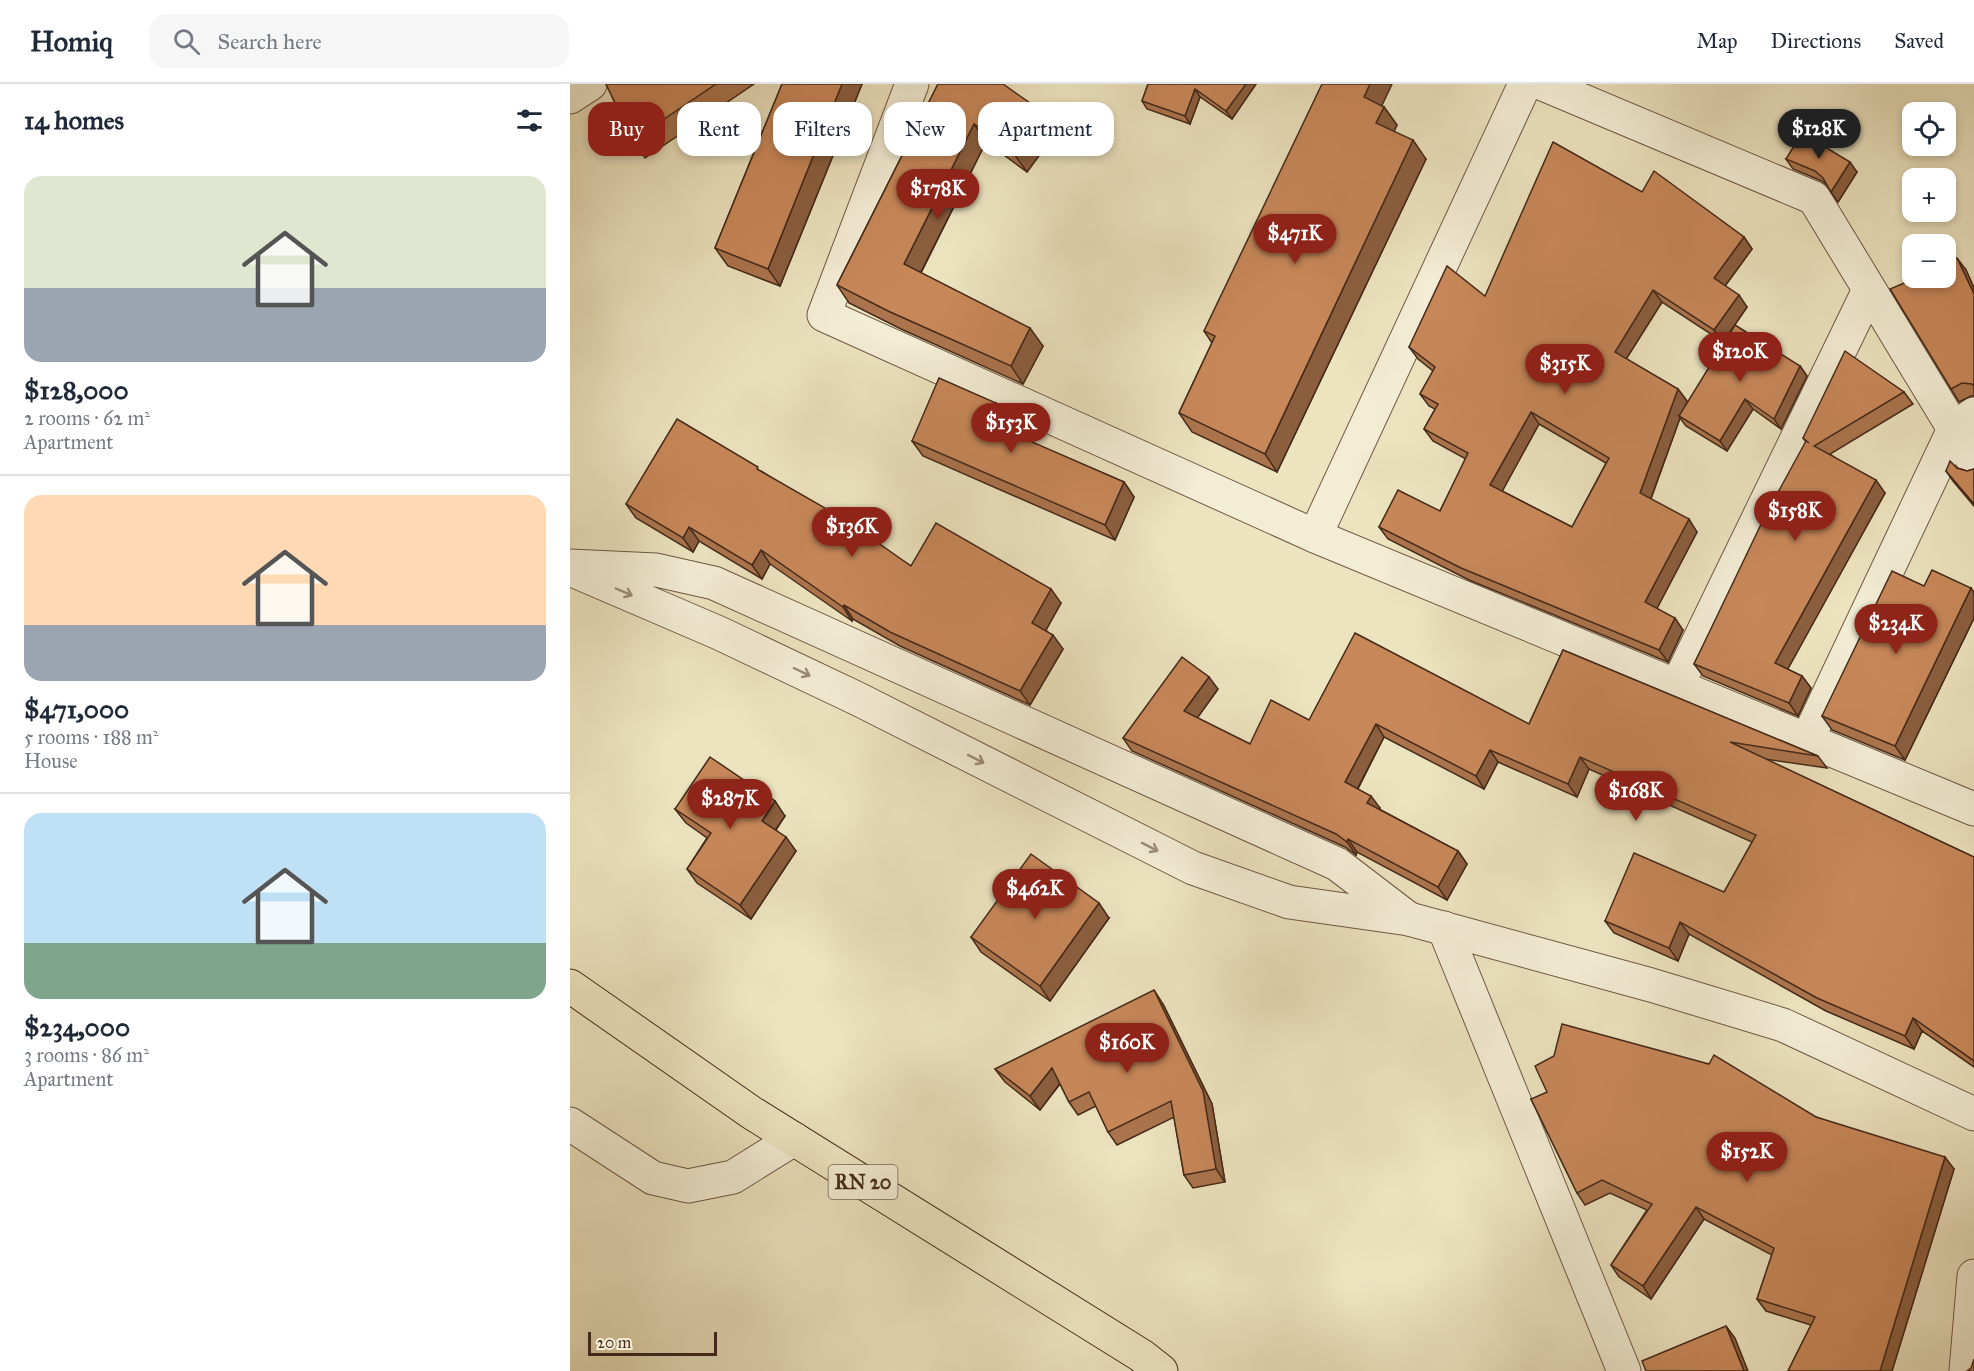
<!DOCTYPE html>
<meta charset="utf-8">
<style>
body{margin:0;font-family:"IM FELL Great Primer",serif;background:#f6f6f7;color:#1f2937;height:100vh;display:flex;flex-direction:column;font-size:22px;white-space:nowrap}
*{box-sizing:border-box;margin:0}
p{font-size:20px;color:#747a83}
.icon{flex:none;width:33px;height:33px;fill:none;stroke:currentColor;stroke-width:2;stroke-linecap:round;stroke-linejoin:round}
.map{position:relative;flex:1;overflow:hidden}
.panel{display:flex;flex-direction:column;background:#fff;width:570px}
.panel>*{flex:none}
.guide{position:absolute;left:18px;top:18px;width:570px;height:54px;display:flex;gap:12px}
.fabs{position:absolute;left:1332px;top:18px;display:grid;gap:12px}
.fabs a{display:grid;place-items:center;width:54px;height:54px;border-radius:12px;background:#fff;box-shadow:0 3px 9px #0003;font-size:30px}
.scale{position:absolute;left:18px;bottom:15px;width:129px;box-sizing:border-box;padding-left:6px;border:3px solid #452a1a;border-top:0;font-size:16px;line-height:21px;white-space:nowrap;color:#452a1a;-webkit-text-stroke:4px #f3edd5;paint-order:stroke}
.price{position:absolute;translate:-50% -51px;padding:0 14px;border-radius:21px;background:#8f2418;color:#fff;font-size:20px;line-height:39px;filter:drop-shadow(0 2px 3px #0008)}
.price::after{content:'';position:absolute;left:50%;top:36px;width:18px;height:14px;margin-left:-9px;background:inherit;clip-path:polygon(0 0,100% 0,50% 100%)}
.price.current{background:#222;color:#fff}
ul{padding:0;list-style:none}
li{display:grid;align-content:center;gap:12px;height:318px;padding:0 24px}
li+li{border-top:2px solid #e0e1e3}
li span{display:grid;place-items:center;height:186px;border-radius:18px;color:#555}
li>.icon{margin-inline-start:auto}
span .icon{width:108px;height:108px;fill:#fffc;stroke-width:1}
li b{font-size:26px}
h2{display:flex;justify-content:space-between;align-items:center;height:72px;padding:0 24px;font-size:26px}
.chip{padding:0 21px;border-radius:18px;background:#fff;box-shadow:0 3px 9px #0003;font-size:21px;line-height:54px}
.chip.current{background:#8f2418;color:#fff}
header{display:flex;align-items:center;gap:36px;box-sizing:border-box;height:84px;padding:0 30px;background:#fff;border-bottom:2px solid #e0e1e3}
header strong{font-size:28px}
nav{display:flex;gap:33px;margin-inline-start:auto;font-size:21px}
.search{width:420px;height:54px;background:#f6f6f7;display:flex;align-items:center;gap:15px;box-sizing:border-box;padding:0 21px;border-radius:18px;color:#747a83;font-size:22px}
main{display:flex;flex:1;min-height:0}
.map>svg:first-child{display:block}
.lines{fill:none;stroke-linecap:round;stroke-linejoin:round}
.street-casing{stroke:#6f5843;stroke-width:35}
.primary-casing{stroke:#452a1a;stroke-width:35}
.street{stroke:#f3edd5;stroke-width:33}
.primary{stroke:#ece3bf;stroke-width:33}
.wall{fill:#ab744d;stroke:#452a1a;stroke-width:1.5;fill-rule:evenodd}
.shaded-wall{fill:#8b5e3e;stroke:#452a1a;stroke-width:1.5}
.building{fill:#c78759;stroke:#452a1a;stroke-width:1.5;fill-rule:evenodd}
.oneway{stroke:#9c8c78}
.labels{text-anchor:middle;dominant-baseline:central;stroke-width:5;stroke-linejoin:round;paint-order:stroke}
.shield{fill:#f3edd5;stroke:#796452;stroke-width:1.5}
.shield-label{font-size:20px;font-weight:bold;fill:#452a1a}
</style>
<header>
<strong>Homiq</strong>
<div class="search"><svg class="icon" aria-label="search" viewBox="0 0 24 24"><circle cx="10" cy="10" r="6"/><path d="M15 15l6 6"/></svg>Search here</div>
<nav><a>Map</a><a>Directions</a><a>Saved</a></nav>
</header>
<main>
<section class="panel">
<h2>14 homes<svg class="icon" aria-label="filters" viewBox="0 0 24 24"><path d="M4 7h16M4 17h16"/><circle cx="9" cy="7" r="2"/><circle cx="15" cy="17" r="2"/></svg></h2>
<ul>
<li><span style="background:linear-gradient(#dfe7d0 60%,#9aa5b1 0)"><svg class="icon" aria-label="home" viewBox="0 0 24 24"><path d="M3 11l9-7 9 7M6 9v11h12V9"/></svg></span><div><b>$128,000</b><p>2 rooms · 62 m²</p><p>Apartment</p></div></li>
<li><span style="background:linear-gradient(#ffd9b3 70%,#9aa5b1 0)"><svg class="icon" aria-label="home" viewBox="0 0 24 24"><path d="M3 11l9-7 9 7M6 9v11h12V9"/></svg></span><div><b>$471,000</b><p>5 rooms · 188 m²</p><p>House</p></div></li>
<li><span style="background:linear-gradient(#bfe0f5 70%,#7fa58c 0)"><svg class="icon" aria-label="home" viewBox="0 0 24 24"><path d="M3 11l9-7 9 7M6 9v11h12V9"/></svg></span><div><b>$234,000</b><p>3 rooms · 86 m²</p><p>Apartment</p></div></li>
</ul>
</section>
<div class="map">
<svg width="1404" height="1287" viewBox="0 0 1404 1287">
<rect width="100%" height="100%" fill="#ece3bf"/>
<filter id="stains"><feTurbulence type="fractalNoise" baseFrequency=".00333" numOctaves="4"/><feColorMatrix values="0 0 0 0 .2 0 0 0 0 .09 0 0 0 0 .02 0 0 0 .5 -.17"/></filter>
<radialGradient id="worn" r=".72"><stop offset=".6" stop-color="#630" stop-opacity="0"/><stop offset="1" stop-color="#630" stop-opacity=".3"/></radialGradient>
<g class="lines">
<!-- street casing -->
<g class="street-casing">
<g id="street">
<path d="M342,0L254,231L745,452L1404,725"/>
<path d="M973,0L1244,114L1404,378"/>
<path d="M0,13L20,0"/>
<path d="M745,452L955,0"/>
<path d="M0,482L86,486L144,499L767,780L839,835L719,818L623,784L288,615L149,549L0,485"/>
<path d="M1107,602L1299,206"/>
<path d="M1237,656L1384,345L1404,330"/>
<path d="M839,835L1081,901L1213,941L1404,1030"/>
<path d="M874,844L1054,1287"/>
<path d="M0,1040L83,1094L118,1102L163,1093L224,1055"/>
<path d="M1396,1287L1404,1192"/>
</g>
</g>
<!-- primary casing -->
<g class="primary-casing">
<path id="primary" d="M0,902L182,1029L572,1272L591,1287"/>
</g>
<!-- street -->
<use href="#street" class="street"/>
<!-- primary -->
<use href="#primary" class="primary"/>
</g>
<!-- wall -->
<g class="wall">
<path d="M36,0H184L75,74L63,56Z"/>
<path d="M212,0H292L210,202L158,182L145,164Z"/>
<path d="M368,0L487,47L457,88L416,58L351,189L473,262L453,300L331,245L279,219L267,201Z"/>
<path d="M578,0H686L662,35L630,13L620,40L577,25L572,17Z"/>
<path d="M811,22L814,23L827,41L824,47L856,75L707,388L622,348L609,329L642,259L634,247Z"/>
<path d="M1216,75L1287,88L1268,118L1258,102L1252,97L1223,85Z"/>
<path d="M1072,108L1174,153L1182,165L1155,202L1177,223L1153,258L1092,218L1056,275L1108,305L1117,317L1115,322L1230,282L1237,292L1211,345L1183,325L1157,367L1116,342L1110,334L1081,415L1127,448L1087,524L1113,546L1098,578L899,496L818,455L809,443L870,427L896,375L863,357L854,345L865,325L859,322L850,310L863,287L848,275L839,263L915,212ZM969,340L1036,379L1002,443L932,407Z"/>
<path d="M1396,186L1404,204V312H1401L1389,318L1381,305Z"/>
<path d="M1334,308L1343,320L1260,370L1315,409L1217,585L1232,592L1241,604L1228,632L1133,592L1124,580L1236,358L1233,354Z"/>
<path d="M426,319L436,334L431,345L554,398L564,413L545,456L353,372L342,357Z"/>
<path d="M1387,384L1397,387L1404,385V422L1383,397L1376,387Z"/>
<path d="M191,387L341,482L491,519L476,546L493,565L460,621L330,562L283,535L282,537L200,480L192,495L129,457L123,468L66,434L56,420Z"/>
<path d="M1401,504L1404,509V534L1335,676L1262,646L1252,632Z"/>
<path d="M993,566L1248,672L1257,684L1195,675L1404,773V983L1352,947L1344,965L1256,927L1119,850L1108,877L1044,849L1035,837L1154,808L1182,758L1019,685L1007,713L928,678L914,705L814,653L788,705L810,724L809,725L888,767L897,780L877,816L787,768L786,771L775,763L562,667L553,654L648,605L627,634L680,660L739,636L959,640Z"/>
<path d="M105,725L215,732L206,746L226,767L181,835L127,799L117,785L137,754L116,739Z"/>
<path d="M539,834L480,917L411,868L401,853Z"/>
<path d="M593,920L642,1020L655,1098L623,1104L614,1091L604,1033L547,1061L538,1048L526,1022L508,1031L499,1018L490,1000L470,1026L435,998L425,985Z"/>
<path d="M961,1015L1246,1033L1384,1085L1322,1287H1218L1241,1241L1196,1227L1187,1215L1202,1171L1134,1135L1081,1215L1049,1193L1041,1181L1077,1126L1040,1109L1015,1121L1007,1109Z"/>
</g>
<!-- shaded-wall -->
<g class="shaded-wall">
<path d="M272,0H292L210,202L198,185Z"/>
<path d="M676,0H686L662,35L656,27Z"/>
<path d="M800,0H822L807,32L794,13Z"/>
<path d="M625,5L630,13L620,40L615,32Z"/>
<path d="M814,23L827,41L819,58L806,39Z"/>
<path d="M474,29L487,47L457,88L444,70Z"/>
<path d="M404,40L416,58L346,198L334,180Z"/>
<path d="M843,56L856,75L707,388L695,370Z"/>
<path d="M1280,78L1287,88L1268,118L1261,108Z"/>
<path d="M1174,153L1182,165L1152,206L1144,194Z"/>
<path d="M1387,174L1396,186L1404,204V210Z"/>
<path d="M1083,206L1092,218L1053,280L1045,268Z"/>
<path d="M1169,211L1177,223L1153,258L1144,246Z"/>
<path d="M460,244L473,262L453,300L441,282Z"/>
<path d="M1230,282L1237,292L1211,345L1204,335Z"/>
<path d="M1108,305L1117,317L1111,333L1109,332L1110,334L1078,422L1070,409Z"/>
<path d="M1175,315L1183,325L1157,367L1150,357Z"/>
<path d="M426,319L436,334L427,353L416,338Z"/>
<path d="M961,328L969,340L929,413L920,401Z"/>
<path d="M1306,396L1315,409L1214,592L1205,579Z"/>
<path d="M554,398L564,413L545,456L535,441Z"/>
<path d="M1119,435L1127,448L1084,530L1075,518Z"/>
<path d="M119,443L129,457L123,468L113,454Z"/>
<path d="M191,466L200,480L192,495L182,481Z"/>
<path d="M1401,504L1404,509V534L1335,676L1325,662Z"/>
<path d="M481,505L491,519L472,553L462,539Z"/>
<path d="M274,521L283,535L282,537L273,523Z"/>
<path d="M1105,534L1113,546L1098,578L1089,566Z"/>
<path d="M483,551L493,565L460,621L450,607Z"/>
<path d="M1232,592L1241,604L1228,632L1219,619Z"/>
<path d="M639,593L648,605L623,640L614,627Z"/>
<path d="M806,640L814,653L784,711L775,698Z"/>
<path d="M920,666L928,678L914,705L906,692Z"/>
<path d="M1010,673L1019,685L1007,713L998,700Z"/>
<path d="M801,712L810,724L806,732L797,719Z"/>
<path d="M205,717L215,732L202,751L192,737Z"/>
<path d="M216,753L226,767L181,835L170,821Z"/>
<path d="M778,755L787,768L786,771L777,758Z"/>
<path d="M888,767L897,780L877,816L868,803Z"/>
<path d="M529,819L539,834L480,917L470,902Z"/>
<path d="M1110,838L1119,850L1108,877L1099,864Z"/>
<path d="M584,906L593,920L642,1020L655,1098L646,1085Z"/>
<path d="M1343,934L1352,947L1344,965L1335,952Z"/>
<path d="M482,984L491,998L470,1026L460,1012Z"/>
<path d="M1375,1073L1384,1085L1322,1287H1310Z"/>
<path d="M1126,1123L1134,1135L1081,1215L1073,1202Z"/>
<path d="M1156,1242L1165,1254L1178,1287H1174Z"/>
</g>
<!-- building -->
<g class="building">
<path d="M36,0H146L63,56Z"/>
<path d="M212,0H272L198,185L145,164Z"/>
<path d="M368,0H433L474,29L444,70L404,40L334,180L460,244L441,282L318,227L267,201Z"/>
<path d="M578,0H676L656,27L625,5L615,32L572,17Z"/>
<path d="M752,0H800L794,13L814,23L806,39L843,56L695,370L609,329L645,252L634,247Z"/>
<path d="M1232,49L1280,78L1261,108L1253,94L1245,87L1216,75Z"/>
<path d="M983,58L1072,108L1084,87L1174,153L1144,194L1169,211L1144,246L1083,206L1045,268L1108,305L1070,409L1119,435L1075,518L1105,534L1089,566L891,484L809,443L828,406L870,427L898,369L854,345L868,320L850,310L865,283L839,263L877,182L915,212ZM961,328L1039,374L1002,443L920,401Z"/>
<path d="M1387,174L1404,210V302L1402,300L1392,299L1381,305L1320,205L1346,194H1376V180Z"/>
<path d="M1165,241L1230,282L1204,335L1175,315L1150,357L1109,332Z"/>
<path d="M1275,267L1334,308L1244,362L1306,396L1205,579L1232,592L1219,619L1124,580L1195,432L1236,357L1239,359L1233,354Z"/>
<path d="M369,294L426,319L416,338L554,398L535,441L342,357Z"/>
<path d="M107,335L188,383L187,385L274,435L341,482L366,439L481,505L462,539L483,551L450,607L320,548L274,521L273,523L191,466L182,481L119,443L113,454L56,420Z"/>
<path d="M1380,377L1387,384L1397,387L1404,385V420L1376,387Z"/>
<path d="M1362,486L1401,504L1325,662L1252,632L1322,487L1354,502Z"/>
<path d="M785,549L959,640L993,566L1248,672L1160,658L1404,773V977L1343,934L1335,952L1247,914L1110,838L1099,864L1035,837L1064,769L1154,808L1186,751L1010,673L998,700L920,666L906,692L806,640L775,698L801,712L797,719L888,767L868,803L778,755L777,758L766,750L553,654L612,573L639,593L614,627L680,660L701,616L739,636Z"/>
<path d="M140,673L205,717L192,737L216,753L170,821L117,785L141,749L105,725Z"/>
<path d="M461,770L529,819L470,902L401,853Z"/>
<path d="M584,906L633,1007L646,1085L614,1091L601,1017L538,1048L519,1008L499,1018L482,984L460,1012L425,985Z"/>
<path d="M992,940L1139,980L1144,971L1246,1033L1375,1073L1310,1287H1218L1245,1233L1187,1215L1204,1164L1126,1123L1073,1202L1041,1181L1082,1120L1032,1096L1007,1109L961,1015L977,1008L965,982L984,972Z"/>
<path d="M1156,1242L1174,1287H1076L1072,1277Z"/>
<path d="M1404,1275V1287H1397L1401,1284Z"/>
</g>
<!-- one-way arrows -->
<defs><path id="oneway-shaft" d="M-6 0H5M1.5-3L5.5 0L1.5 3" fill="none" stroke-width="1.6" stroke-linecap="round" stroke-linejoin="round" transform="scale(1.5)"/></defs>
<g class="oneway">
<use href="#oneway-shaft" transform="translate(54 508) rotate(23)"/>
<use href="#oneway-shaft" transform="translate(232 588) rotate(25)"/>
<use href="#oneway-shaft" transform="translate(406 675) rotate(27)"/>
<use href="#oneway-shaft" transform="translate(580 763) rotate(27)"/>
</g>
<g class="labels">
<!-- shield labels -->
<rect class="shield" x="258.5" y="1081" width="69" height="34" rx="4.5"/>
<g class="shield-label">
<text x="293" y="1098">RN 20</text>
</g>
</g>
<rect width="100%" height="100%" filter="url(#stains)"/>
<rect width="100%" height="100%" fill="url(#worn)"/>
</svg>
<div class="fabs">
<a><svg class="icon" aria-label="locate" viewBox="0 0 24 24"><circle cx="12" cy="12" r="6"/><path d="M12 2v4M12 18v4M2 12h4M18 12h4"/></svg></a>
<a>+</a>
<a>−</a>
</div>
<div class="scale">20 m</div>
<b class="price current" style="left:1249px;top:76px">$128K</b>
<b class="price" style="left:368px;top:136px">$178K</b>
<b class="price" style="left:725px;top:181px">$471K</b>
<b class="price" style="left:1170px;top:299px">$120K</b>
<b class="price" style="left:995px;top:311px">$315K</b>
<b class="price" style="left:441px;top:370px">$153K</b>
<b class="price" style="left:1225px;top:458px">$158K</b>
<b class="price" style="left:282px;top:474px">$136K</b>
<b class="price" style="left:1326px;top:571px">$234K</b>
<b class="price" style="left:1066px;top:738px">$168K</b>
<b class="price" style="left:160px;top:746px">$287K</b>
<b class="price" style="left:465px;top:836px">$462K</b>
<b class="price" style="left:557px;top:990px">$160K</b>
<b class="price" style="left:1177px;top:1099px">$152K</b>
<div class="guide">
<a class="chip current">Buy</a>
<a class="chip">Rent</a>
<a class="chip">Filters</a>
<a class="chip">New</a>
<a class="chip">Apartment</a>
</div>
</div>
</main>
